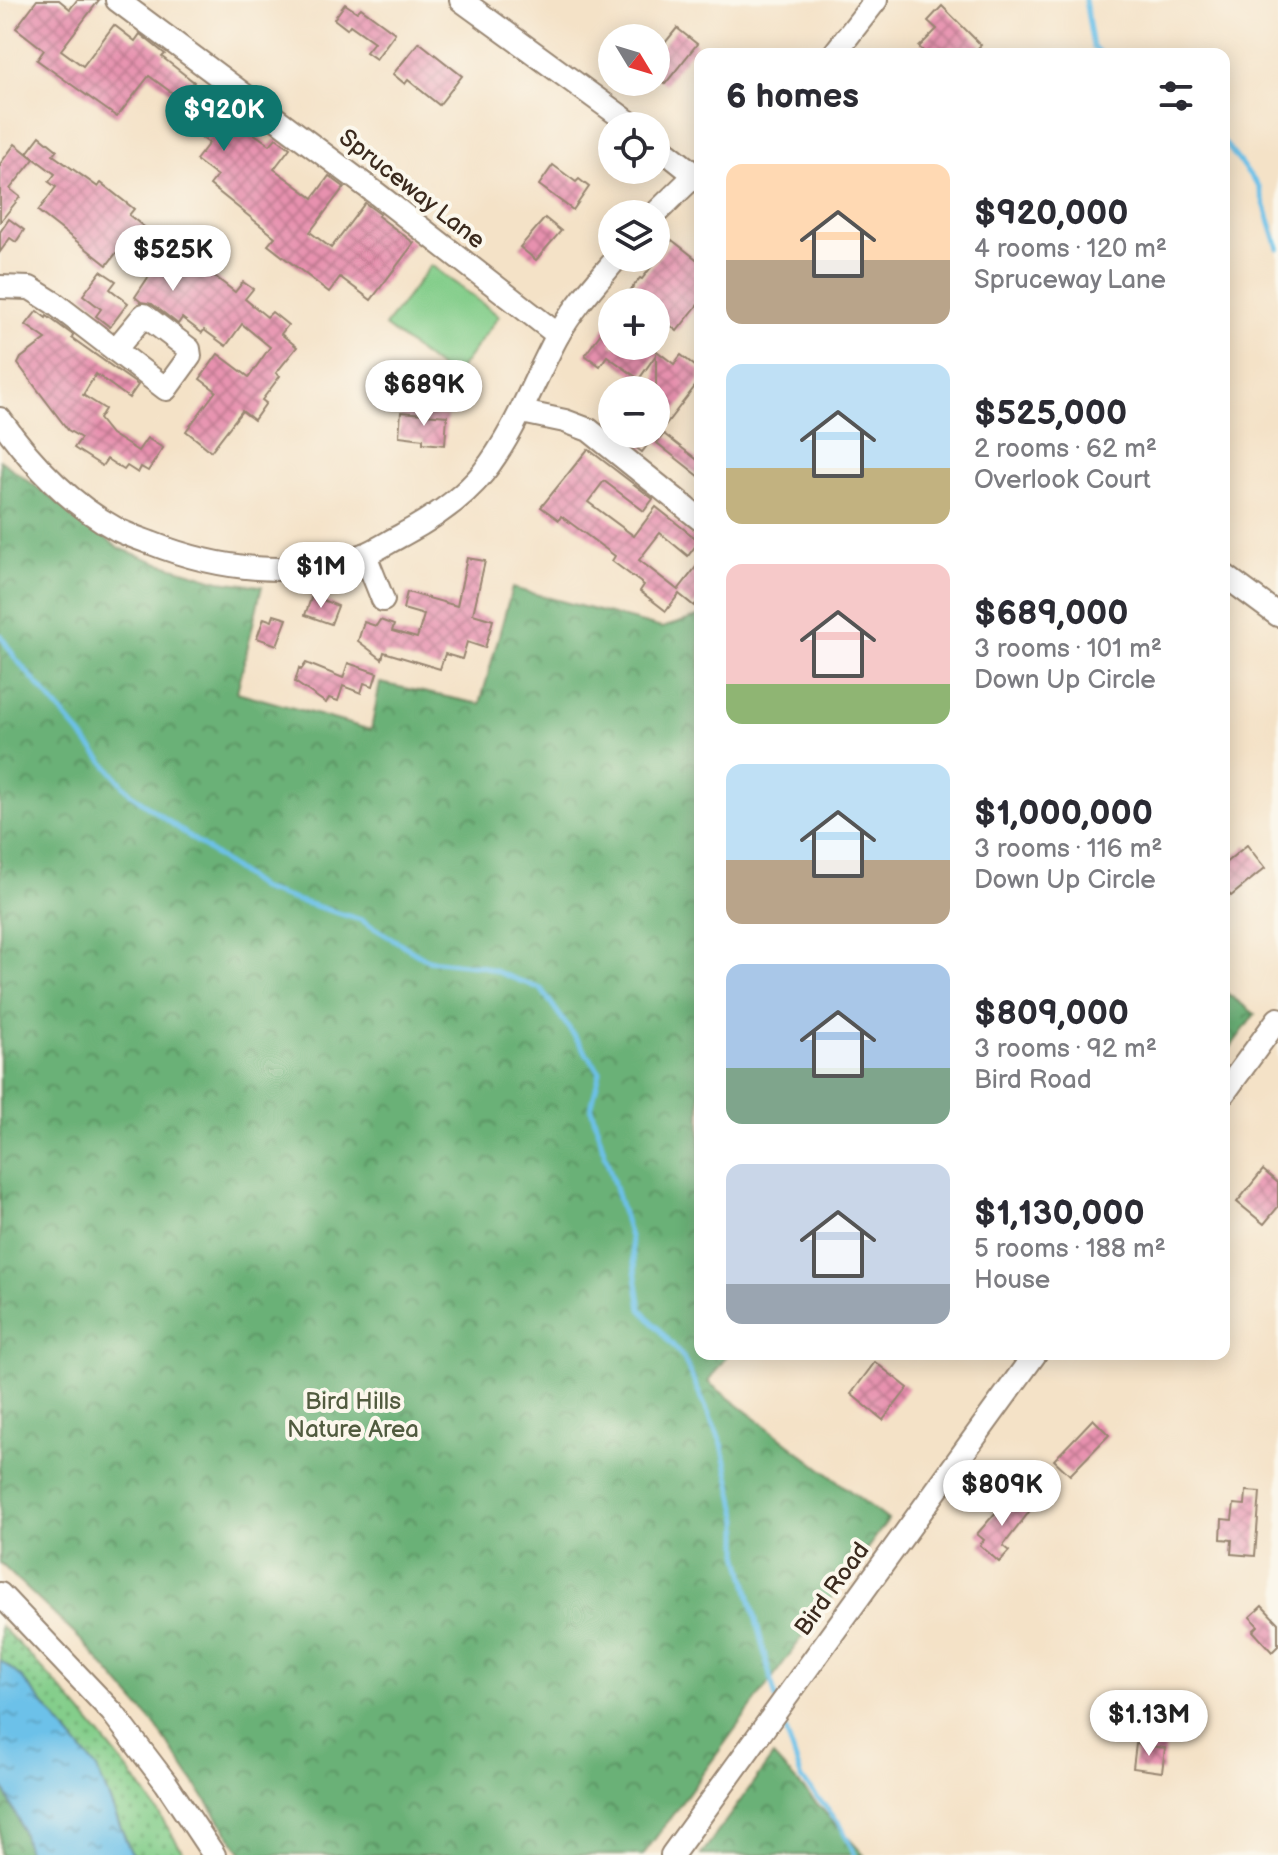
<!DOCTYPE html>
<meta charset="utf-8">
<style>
body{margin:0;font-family:"Balsamiq Sans",sans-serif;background:#f2f2f3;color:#2b2b33;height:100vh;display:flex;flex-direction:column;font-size:30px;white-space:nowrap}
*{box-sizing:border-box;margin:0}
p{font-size:26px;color:#7c7c81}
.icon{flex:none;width:44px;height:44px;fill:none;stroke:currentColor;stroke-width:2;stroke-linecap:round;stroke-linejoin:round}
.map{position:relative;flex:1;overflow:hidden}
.panel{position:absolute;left:694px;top:48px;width:536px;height:1312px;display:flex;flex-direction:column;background:#fff;border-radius:16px;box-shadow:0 4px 20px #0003}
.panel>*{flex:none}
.needle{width:52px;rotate:128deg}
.buttons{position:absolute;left:598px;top:24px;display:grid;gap:16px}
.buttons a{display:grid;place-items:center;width:72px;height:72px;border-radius:50%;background:#fff;box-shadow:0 4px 20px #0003;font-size:40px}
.price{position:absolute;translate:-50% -68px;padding:0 18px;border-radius:28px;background:#fff;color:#222;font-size:26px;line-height:52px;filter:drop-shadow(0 2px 4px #0008)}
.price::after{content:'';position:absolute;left:50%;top:48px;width:24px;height:18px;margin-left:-12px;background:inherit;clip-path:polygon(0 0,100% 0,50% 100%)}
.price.active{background:#0f766e;color:#fff}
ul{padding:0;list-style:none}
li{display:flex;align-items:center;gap:24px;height:200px;padding:0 32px}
li span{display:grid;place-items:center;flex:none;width:224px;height:160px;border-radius:16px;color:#555}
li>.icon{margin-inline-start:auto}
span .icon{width:96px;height:96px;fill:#fffc;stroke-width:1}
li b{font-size:34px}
h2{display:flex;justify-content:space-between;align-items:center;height:96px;padding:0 32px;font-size:34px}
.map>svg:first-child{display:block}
.grass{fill:#84ce8b;stroke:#607c54;stroke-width:2}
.forest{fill:url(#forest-crowns);stroke:#536e4a;stroke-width:2}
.park{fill:url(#park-dots);stroke:#607c54;stroke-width:2}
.water{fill:url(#water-ripples);stroke:#547684;stroke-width:2}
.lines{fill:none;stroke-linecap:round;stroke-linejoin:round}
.stream{stroke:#6cc1e9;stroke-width:5}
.building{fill:url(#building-cross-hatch)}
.minor-casing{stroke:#988672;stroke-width:26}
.minor{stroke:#fff;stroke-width:22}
.labels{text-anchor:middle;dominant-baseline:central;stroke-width:8;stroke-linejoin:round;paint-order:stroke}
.street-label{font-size:24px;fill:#3b2a1e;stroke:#fbf7ec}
.park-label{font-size:24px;fill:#515b3f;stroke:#fbf7ec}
</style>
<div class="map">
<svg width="1278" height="1855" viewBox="0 0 1278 1855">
<defs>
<pattern id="forest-crowns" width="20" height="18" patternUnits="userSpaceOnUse" patternTransform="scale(2)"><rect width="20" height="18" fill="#6bb177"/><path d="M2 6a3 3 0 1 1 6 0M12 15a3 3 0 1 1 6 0" fill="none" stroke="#599061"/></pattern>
<pattern id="park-dots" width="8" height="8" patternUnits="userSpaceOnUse" patternTransform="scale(2)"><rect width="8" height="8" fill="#84ce8b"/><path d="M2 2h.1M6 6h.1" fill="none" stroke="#6da771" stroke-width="1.8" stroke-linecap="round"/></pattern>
<pattern id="water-ripples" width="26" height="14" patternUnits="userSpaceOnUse" patternTransform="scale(2)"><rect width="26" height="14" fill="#6cc1e9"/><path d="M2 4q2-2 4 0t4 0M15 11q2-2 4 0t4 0" fill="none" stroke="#5a9dbc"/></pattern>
<pattern id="building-cross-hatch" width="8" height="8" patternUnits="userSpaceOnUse" patternTransform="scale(2)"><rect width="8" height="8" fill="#e791af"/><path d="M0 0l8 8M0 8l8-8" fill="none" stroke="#bc778e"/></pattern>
</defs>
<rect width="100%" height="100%" fill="#fbf7ec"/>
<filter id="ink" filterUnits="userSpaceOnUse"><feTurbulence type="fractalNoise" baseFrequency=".0125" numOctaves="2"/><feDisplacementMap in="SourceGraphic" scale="16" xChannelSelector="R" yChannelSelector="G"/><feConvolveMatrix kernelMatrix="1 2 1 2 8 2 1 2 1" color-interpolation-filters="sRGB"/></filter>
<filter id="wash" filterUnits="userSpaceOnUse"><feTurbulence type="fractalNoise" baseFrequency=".006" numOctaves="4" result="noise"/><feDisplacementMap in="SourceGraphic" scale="32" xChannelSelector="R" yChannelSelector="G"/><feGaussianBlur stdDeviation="1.8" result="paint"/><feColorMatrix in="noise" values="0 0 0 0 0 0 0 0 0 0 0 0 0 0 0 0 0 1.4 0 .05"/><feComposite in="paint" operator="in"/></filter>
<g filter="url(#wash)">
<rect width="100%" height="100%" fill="#f4e2c7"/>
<!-- grass -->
<path class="grass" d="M431,265L499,316L453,378L385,326Z"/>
<!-- forest -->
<g class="forest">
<path d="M0,460L119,548L156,562L219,581L262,586L237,692L371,730L380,683L480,704L512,588L662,628L700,616V1354H728L708,1382L888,1520L643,1855H243L156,1726L83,1642L0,1563Z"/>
<path d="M1224,991L1255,1014L1227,1052L1224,1050Z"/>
<path d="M773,1756L864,1855H701Z"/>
<path d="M0,1780L19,1821L29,1855H0Z"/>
</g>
<!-- park -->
<path class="park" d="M0,1626C49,1673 93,1724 134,1778C153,1802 168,1829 185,1855H132L97,1769L22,1678L0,1660Z"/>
<!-- water -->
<path class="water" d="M0,1660L22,1678L97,1769L132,1855H29L19,1821L0,1780Z"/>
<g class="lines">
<!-- stream -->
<g class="stream">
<path d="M1085,0L1093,47L1102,54"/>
<path d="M1224,142L1259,187L1278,248"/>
<path d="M0,635L16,659L131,794L263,890L361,920L428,960L482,966L541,989L600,1072L591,1108L630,1237L641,1309L683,1357L722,1444L739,1520V1553L776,1699"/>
<path d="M781,1716L802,1779L840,1824L855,1855"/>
</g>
</g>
<g id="blocks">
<!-- building -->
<g class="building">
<path d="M37,0H59L70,9L77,0H99L61,50L83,66L114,25L135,41L140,34L165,54L162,57L194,82L190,88L270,145L276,138L290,148L274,169L313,198L329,176L344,187L310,232L331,248L365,203L380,214L378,216L414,243L371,300L340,277L329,292L268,245L275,237L210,185L217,176L196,160L209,143L168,113L179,98L149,76L117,117L37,60L44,50L16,28Z"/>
<path d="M345,4L357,12L361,8L395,33L376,59L366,52L374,42L350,25L347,29L334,19Z"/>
<path d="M942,6L981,45L972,54H926L919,47L937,29L928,21Z"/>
<path d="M677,28L697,44L665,84L656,77V54Z"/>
<path d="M419,42L462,76L439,105L408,80L405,84L393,74Z"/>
<path d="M40,136L57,150L53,155L98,187L101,183L134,209L129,215L153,234L149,240L180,265L190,252L206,265L204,268L235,292L243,282L253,289L245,299L267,317L272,312L288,325L281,334L297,347L276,373L280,376L262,400L266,403L254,420L242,411L211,451L186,431L216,391L200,379L218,354L249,377L270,347L242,324L226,346L204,330L202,333L182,318L178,324L152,304L141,302L135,297L157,264L126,240L107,265L38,211L56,187L49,182L55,174L27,153Z"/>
<path d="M15,144L34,159L10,189L20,197L0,222V164Z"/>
<path d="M553,165L576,182L579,179L589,187L573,210L539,185Z"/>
<path d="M545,218L561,231L536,260L520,247Z"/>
<path d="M9,219L24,230L16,242L10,238L0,252V232Z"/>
<path d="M672,240L700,262V302L677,331L656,314V302H641L629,292L640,278L642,279Z"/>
<path d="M101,271L116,281L110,289L128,303L110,327L96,316L101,309L83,295Z"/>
<path d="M37,311L46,318L47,316L73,335L72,338L138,385L129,398L96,374L83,395L105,409L99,419L111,434L138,451L147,438L163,448L148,471L141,467L138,473L127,466L124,470L107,459L102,466L74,448L81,438L68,430L18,364L21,358L46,339L26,325Z"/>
<path d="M612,318V346H650L674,364L681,355L700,370V380L656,437V355L639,379L607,356L600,366L585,355Z"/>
<path d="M401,412L447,416L445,445L423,443V439L399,436Z"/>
<path d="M618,434H656L642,452Z"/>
<path d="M664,434L700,462V477L657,443Z"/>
<path d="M588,449L653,499L644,511L604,481L588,502L634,536L656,507L699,541L688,556L660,533L639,560L678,590L700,562V599L694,606L679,594L666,611L640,591L644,585L612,561L615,556L561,516L559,520L541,507Z"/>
<path d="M467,558L485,561L473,614L493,620L485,648L467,642L462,659L445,654L440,669L384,652L382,659L358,641L364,622L376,626L380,620L394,625L392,631L417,638L424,615L403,609L407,592L457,606Z"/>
<path d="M312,596L338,606L331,624L305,615Z"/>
<path d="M274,615L287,619L277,645L257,638L264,618L272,621Z"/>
<path d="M306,663L343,678L348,663L377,673L373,686L364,683L361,693L343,686L338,701L329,698L326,703L295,682L299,668L301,670Z"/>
<path d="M1247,845L1265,868L1231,896L1224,887V864Z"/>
<path d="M1263,1170L1278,1183V1207L1264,1224L1237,1202Z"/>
<path d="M875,1362L908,1388L883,1420L851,1394Z"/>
<path d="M1093,1419L1109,1435L1070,1475L1054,1460Z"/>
<path d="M1246,1491L1260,1492L1255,1556L1231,1554L1232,1540L1221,1539L1222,1519L1232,1520L1234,1504L1245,1505Z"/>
<path d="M1010,1496L1029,1512L1003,1546L1009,1551L999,1562L980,1545L984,1540L977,1534Z"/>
<path d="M1262,1606L1278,1623V1646L1272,1652L1253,1631L1258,1626L1250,1617Z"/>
<path d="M1136,1744L1165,1748L1162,1772L1133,1768Z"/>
</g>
</g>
</g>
<g filter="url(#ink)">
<use href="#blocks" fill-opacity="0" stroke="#988672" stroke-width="2"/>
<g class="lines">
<!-- minor casing -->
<g class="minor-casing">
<g id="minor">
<path d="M117,0L377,194L558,335"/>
<path d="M461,0L634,126"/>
<path d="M834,54L876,0"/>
<path d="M656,144L700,179"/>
<path d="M655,214L695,175"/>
<path d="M0,287L30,288L54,303L166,389L190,356L189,349L144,315L115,350"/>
<path d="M522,412L565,421L589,430L700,519"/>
<path d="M0,419C31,463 70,504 118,530C128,535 140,539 151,543C219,570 294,579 364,555C377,550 390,541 402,535C432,519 461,500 483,473C516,431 533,381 558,335C574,307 596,283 617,258"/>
<path d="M365,555L383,600"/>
<path d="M1224,575L1278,615"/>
<path d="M1224,1093L1278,1019"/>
<path d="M0,1594L112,1712L166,1783L214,1855"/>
<path d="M672,1855L1035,1354"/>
</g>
</g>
<!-- minor -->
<use href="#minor" class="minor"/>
</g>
</g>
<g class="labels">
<!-- street labels -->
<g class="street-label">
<text transform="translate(412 189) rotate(38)">Spruceway Lane</text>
<text transform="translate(832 1589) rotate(-54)">Bird Road</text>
</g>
<!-- park labels -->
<g class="park-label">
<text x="353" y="1401">Bird Hills<tspan x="353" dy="28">Nature Area</tspan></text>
</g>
</g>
</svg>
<div class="buttons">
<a><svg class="needle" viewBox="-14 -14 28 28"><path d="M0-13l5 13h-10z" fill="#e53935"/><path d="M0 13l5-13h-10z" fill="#7c7c81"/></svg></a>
<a><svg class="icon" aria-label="locate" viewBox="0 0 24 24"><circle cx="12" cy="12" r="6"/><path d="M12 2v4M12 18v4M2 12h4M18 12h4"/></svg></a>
<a><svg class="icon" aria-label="layers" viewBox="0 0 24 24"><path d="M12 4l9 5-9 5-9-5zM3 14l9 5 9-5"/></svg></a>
<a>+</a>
<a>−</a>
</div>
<b class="price active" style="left:224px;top:153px">$920K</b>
<b class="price" style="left:173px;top:293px">$525K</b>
<b class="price" style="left:424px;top:428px">$689K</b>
<b class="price" style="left:321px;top:610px">$1M</b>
<b class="price" style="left:1002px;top:1528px">$809K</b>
<b class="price" style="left:1149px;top:1758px">$1.13M</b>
<section class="panel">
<h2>6 homes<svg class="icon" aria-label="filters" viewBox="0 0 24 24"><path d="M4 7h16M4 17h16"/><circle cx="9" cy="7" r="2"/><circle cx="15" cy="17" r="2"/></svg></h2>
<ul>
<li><span style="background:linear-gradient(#ffd9b3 60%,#b9a48a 0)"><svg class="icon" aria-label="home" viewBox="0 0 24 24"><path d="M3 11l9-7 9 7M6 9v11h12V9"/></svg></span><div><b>$920,000</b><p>4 rooms · 120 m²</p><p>Spruceway Lane</p></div></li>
<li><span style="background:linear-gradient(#bfe0f5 65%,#c2b280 0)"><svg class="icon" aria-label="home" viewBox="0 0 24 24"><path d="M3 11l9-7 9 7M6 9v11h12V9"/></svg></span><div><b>$525,000</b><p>2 rooms · 62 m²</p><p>Overlook Court</p></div></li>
<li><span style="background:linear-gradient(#f6c9c9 75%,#8fb573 0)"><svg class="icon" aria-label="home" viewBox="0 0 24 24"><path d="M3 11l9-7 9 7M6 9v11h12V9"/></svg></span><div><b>$689,000</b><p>3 rooms · 101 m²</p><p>Down Up Circle</p></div></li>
<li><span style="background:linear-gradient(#bfe0f5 60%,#b9a48a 0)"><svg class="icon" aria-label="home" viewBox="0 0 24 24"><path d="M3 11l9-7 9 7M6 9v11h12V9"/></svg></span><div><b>$1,000,000</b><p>3 rooms · 116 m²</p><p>Down Up Circle</p></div></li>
<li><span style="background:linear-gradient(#a9c7e8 65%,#7fa58c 0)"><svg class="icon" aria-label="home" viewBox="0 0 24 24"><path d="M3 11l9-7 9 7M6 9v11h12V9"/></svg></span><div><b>$809,000</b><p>3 rooms · 92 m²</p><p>Bird Road</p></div></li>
<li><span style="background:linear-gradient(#c9d6e8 75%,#9aa5b1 0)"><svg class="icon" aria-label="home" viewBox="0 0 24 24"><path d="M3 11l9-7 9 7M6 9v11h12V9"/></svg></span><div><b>$1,130,000</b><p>5 rooms · 188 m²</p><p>House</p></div></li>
</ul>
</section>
</div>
